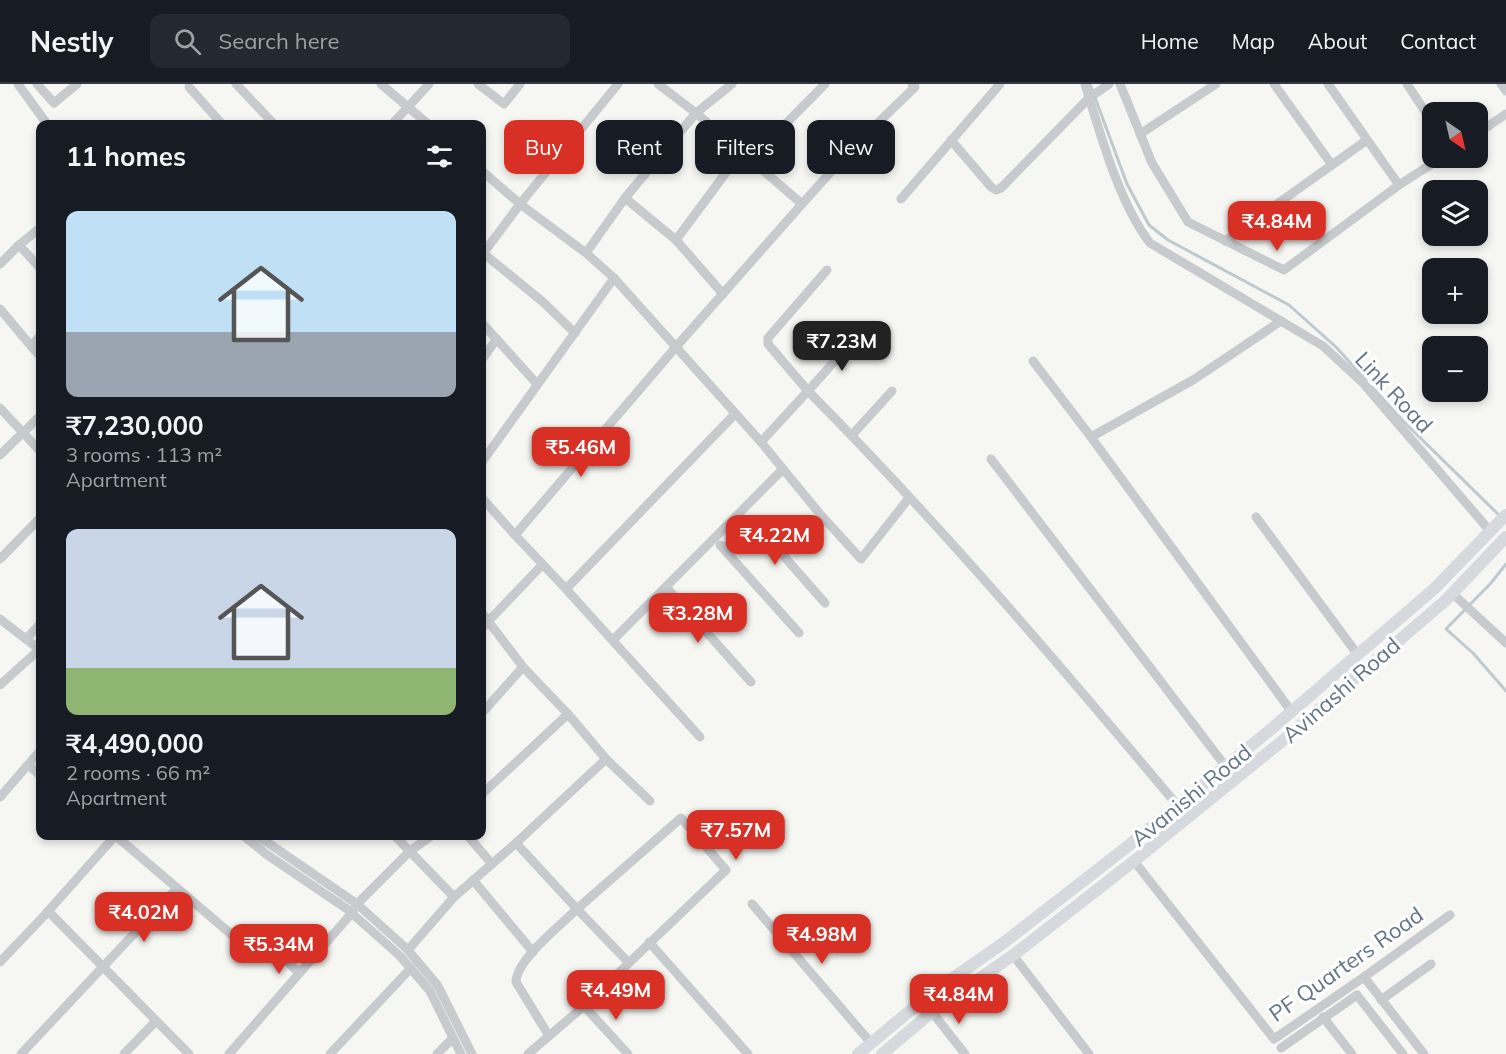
<!DOCTYPE html>
<meta charset="utf-8">
<style>
body{margin:0;font-family:Mulish,sans-serif;background:#242831;color:#f1f3f6;height:100vh;display:flex;flex-direction:column;font-size:22px;white-space:nowrap}
*{box-sizing:border-box;margin:0}
p{font-size:20px;color:#9ea1a6}
.icon{flex:none;width:33px;height:33px;fill:none;stroke:currentColor;stroke-width:2;stroke-linecap:round;stroke-linejoin:round}
.map{position:relative;flex:1;overflow:hidden}
.sheet{position:absolute;left:36px;top:36px;width:450px;height:720px;display:flex;flex-direction:column;background:#171b24;border-radius:12px;box-shadow:0 3px 9px #0003}
.sheet>*{flex:none}
.banner{position:absolute;left:504px;top:36px;width:570px;height:54px;display:flex;gap:12px}
.needle{width:39px;rotate:146deg}
.buttons{position:absolute;left:1422px;top:18px;display:grid;gap:12px}
.buttons a{display:grid;place-items:center;width:66px;height:66px;border-radius:12px;background:#171b24;box-shadow:0 3px 9px #0003;font-size:30px}
.price{position:absolute;translate:-50% -51px;padding:0 14px;border-radius:12px;background:#d93025;color:#fff;font-size:20px;line-height:39px;filter:drop-shadow(0 2px 3px #0008)}
.price::after{content:'';position:absolute;left:50%;top:36px;width:18px;height:14px;margin-left:-9px;background:inherit;clip-path:polygon(0 0,100% 0,50% 100%)}
.price.selected{background:#222;color:#fff}
ul{padding:0;list-style:none}
li{display:grid;align-content:center;gap:12px;height:318px;padding:0 30px}
li span{display:grid;place-items:center;height:186px;border-radius:12px;color:#555}
li>.icon{margin-inline-start:auto}
span .icon{width:108px;height:108px;fill:#fffc;stroke-width:1}
li b{font-size:26px}
h2{display:flex;justify-content:space-between;align-items:center;height:72px;padding:0 30px;font-size:26px}
.tag{padding:0 21px;border-radius:12px;background:#171b24;box-shadow:0 3px 9px #0003;font-size:21px;line-height:54px}
.tag.selected{background:#d93025;color:#fff}
header{display:flex;align-items:center;gap:36px;box-sizing:border-box;height:84px;padding:0 30px;background:#171b24;border-bottom:2px solid #363941}
header strong{font-size:28px}
nav{display:flex;gap:33px;margin-inline-start:auto;font-size:21px}
.search{width:420px;height:54px;background:#242831;display:flex;align-items:center;gap:15px;box-sizing:border-box;padding:0 21px;border-radius:12px;color:#9ea1a6;font-size:22px}
.map>svg:first-child{display:block}
.lines{fill:none;stroke-linecap:round;stroke-linejoin:round}
.stream{stroke:#becacf;stroke-width:3}
.minor{stroke:#c8cbce;stroke-width:9}
.major{stroke:#d6dadf;stroke-width:12}
.labels{text-anchor:middle;dominant-baseline:central;stroke-width:6;stroke-linejoin:round;paint-order:stroke}
.street-label{font-size:22px;fill:#627586;stroke:#fff}
</style>
<header>
<strong>Nestly</strong>
<div class="search"><svg class="icon" aria-label="search" viewBox="0 0 24 24"><circle cx="10" cy="10" r="6"/><path d="M15 15l6 6"/></svg>Search here</div>
<nav><a>Home</a><a>Map</a><a>About</a><a>Contact</a></nav>
</header>
<div class="map">
<svg width="1506" height="970" viewBox="0 0 1506 970">
<rect width="100%" height="100%" fill="#f6f6f2"/>
<g class="lines">
<!-- stream -->
<g class="stream">
<path d="M1090,0L1127,100L1149,141L1168,156L1289,221L1336,263L1366,296"/>
<path d="M1372,303L1403,337L1501,433"/>
<path d="M1506,480L1491,499L1446,545L1473,569L1506,607"/>
</g>
<!-- minor -->
<g class="minor">
<path d="M18,0L47,40"/>
<path d="M37,0L54,19L77,0"/>
<path d="M236,0L274,40"/>
<path d="M381,0L408,23L429,0"/>
<path d="M478,0L504,20L520,0"/>
<path d="M732,0L696,29L625,114L586,169L614,194L761,358L808,307C939,439 1059,580 1178,722"/>
<path d="M1085,0C1100,49 1119,119 1150,159L1323,262L1363,299L1490,447"/>
<path d="M1120,0L1152,79L1188,138L1284,186L1399,101L1328,0"/>
<path d="M1274,0L1332,81"/>
<path d="M1407,0L1432,38"/>
<path d="M1501,0L1506,7"/>
<path d="M189,3L222,40"/>
<path d="M392,40L408,23L428,40"/>
<path d="M1478,49L1506,30"/>
<path d="M1140,50L1216,0"/>
<path d="M951,56L991,103L996,106L1001,104L1089,14L1109,0"/>
<path d="M751,75L825,0"/>
<path d="M482,87L520,120L586,169"/>
<path d="M1399,101L1441,74"/>
<path d="M625,114L676,156"/>
<path d="M901,115L1000,0"/>
<path d="M802,120L854,62L915,3L912,0"/>
<path d="M1225,157L1367,56"/>
<path d="M19,161L40,144"/>
<path d="M483,169L543,218L575,249"/>
<path d="M482,171L520,120L618,0"/>
<path d="M0,180L19,161L40,184"/>
<path d="M827,186L768,254V260L808,307L857,252"/>
<path d="M723,210L676,156L742,67"/>
<path d="M0,225L31,262L40,252"/>
<path d="M482,239L537,300"/>
<path d="M31,262L40,272"/>
<path d="M482,275L497,255"/>
<path d="M1033,277L1091,353L1291,627"/>
<path d="M0,324L40,367"/>
<path d="M852,351L892,307"/>
<path d="M1091,353L1193,296L1281,237"/>
<path d="M761,358L783,385"/>
<path d="M0,371L40,332"/>
<path d="M991,375L1226,683"/>
<path d="M482,378L614,194"/>
<path d="M482,414L515,451L675,264L802,120L696,29L658,0"/>
<path d="M1256,433L1358,571"/>
<path d="M515,451L566,505L735,330"/>
<path d="M720,461L799,549"/>
<path d="M724,465L753,437L825,519"/>
<path d="M0,475L40,434"/>
<path d="M666,503L751,598"/>
<path d="M566,505L700,653"/>
<path d="M1452,509L1506,559"/>
<path d="M0,535L40,566"/>
<path d="M482,544L542,481"/>
<path d="M26,555L40,540"/>
<path d="M613,556L783,385L820,430L861,475L909,414"/>
<path d="M0,601L40,565"/>
<path d="M482,629L523,583"/>
<path d="M606,675L650,717"/>
<path d="M28,681L40,691"/>
<path d="M482,710L568,630"/>
<path d="M0,713L40,667"/>
<path d="M244,752L266,770L347,825L400,872L430,907L461,970"/>
<path d="M258,752L357,820L407,865L438,902L472,970"/>
<path d="M395,752L454,813"/>
<path d="M468,752L492,780"/>
<path d="M516,759L577,825L681,734L726,786L584,922L528,970"/>
<path d="M1134,777L1274,955L1364,893L1450,831"/>
<path d="M473,796L533,868"/>
<path d="M177,804L238,856L261,852L299,889"/>
<path d="M752,820L871,959"/>
<path d="M48,827L189,970"/>
<path d="M649,858L748,970"/>
<path d="M408,866L454,813L516,759L606,675L568,630L523,583L482,529"/>
<path d="M1013,871L1089,970"/>
<path d="M0,878L42,834L115,752"/>
<path d="M1364,893L1424,970"/>
<path d="M1381,916L1431,880"/>
<path d="M584,922L628,970"/>
<path d="M932,928L965,970"/>
<path d="M1323,933L1352,970"/>
<path d="M549,952L516,898C516,876 561,841 577,825L628,878"/>
<path d="M1281,964L1357,911L1403,970"/>
<path d="M21,970L177,804L116,752"/>
<path d="M124,970L156,937"/>
<path d="M229,970L351,830L357,820L410,767L431,752"/>
<path d="M330,970L411,884"/>
<path d="M437,970L453,954"/>
</g>
<!-- major -->
<g class="major">
<path d="M858,970L929,911L1006,857L1123,766L1269,647L1434,505L1506,431"/>
<path d="M882,970L932,928L1016,869L1134,777L1281,658L1446,516L1506,453"/>
</g>
</g>
<g class="labels">
<!-- street labels -->
<g class="street-label">
<text transform="translate(1394 308) rotate(47)">Link Road</text>
<text transform="translate(1341 606) rotate(-41)">Avinashi Road</text>
<text transform="translate(1191 711) rotate(-39)">Avanishi Road</text>
<text transform="translate(1346 880) rotate(-35)">PF Quarters Road</text>
</g>
</g>
</svg>
<div class="buttons">
<a><svg class="needle" viewBox="-14 -14 28 28"><path d="M0-13l5 13h-10z" fill="#e53935"/><path d="M0 13l5-13h-10z" fill="#9ea1a6"/></svg></a>
<a><svg class="icon" aria-label="layers" viewBox="0 0 24 24"><path d="M12 4l9 5-9 5-9-5zM3 14l9 5 9-5"/></svg></a>
<a>+</a>
<a>−</a>
</div>
<b class="price" style="left:1277px;top:168px">₹4.84M</b>
<b class="price selected" style="left:842px;top:288px">₹7.23M</b>
<b class="price" style="left:581px;top:394px">₹5.46M</b>
<b class="price" style="left:775px;top:482px">₹4.22M</b>
<b class="price" style="left:698px;top:560px">₹3.28M</b>
<b class="price" style="left:736px;top:777px">₹7.57M</b>
<b class="price" style="left:144px;top:859px">₹4.02M</b>
<b class="price" style="left:822px;top:881px">₹4.98M</b>
<b class="price" style="left:279px;top:891px">₹5.34M</b>
<b class="price" style="left:616px;top:937px">₹4.49M</b>
<b class="price" style="left:959px;top:941px">₹4.84M</b>
<div class="banner">
<a class="tag selected">Buy</a>
<a class="tag">Rent</a>
<a class="tag">Filters</a>
<a class="tag">New</a>
</div>
<section class="sheet">
<h2>11 homes<svg class="icon" aria-label="filters" viewBox="0 0 24 24"><path d="M4 7h16M4 17h16"/><circle cx="9" cy="7" r="2"/><circle cx="15" cy="17" r="2"/></svg></h2>
<ul>
<li><span style="background:linear-gradient(#bfe0f5 65%,#9aa5b1 0)"><svg class="icon" aria-label="home" viewBox="0 0 24 24"><path d="M3 11l9-7 9 7M6 9v11h12V9"/></svg></span><div><b>₹7,230,000</b><p>3 rooms · 113 m²</p><p>Apartment</p></div></li>
<li><span style="background:linear-gradient(#c9d6e8 75%,#8fb573 0)"><svg class="icon" aria-label="home" viewBox="0 0 24 24"><path d="M3 11l9-7 9 7M6 9v11h12V9"/></svg></span><div><b>₹4,490,000</b><p>2 rooms · 66 m²</p><p>Apartment</p></div></li>
</ul>
</section>
</div>
